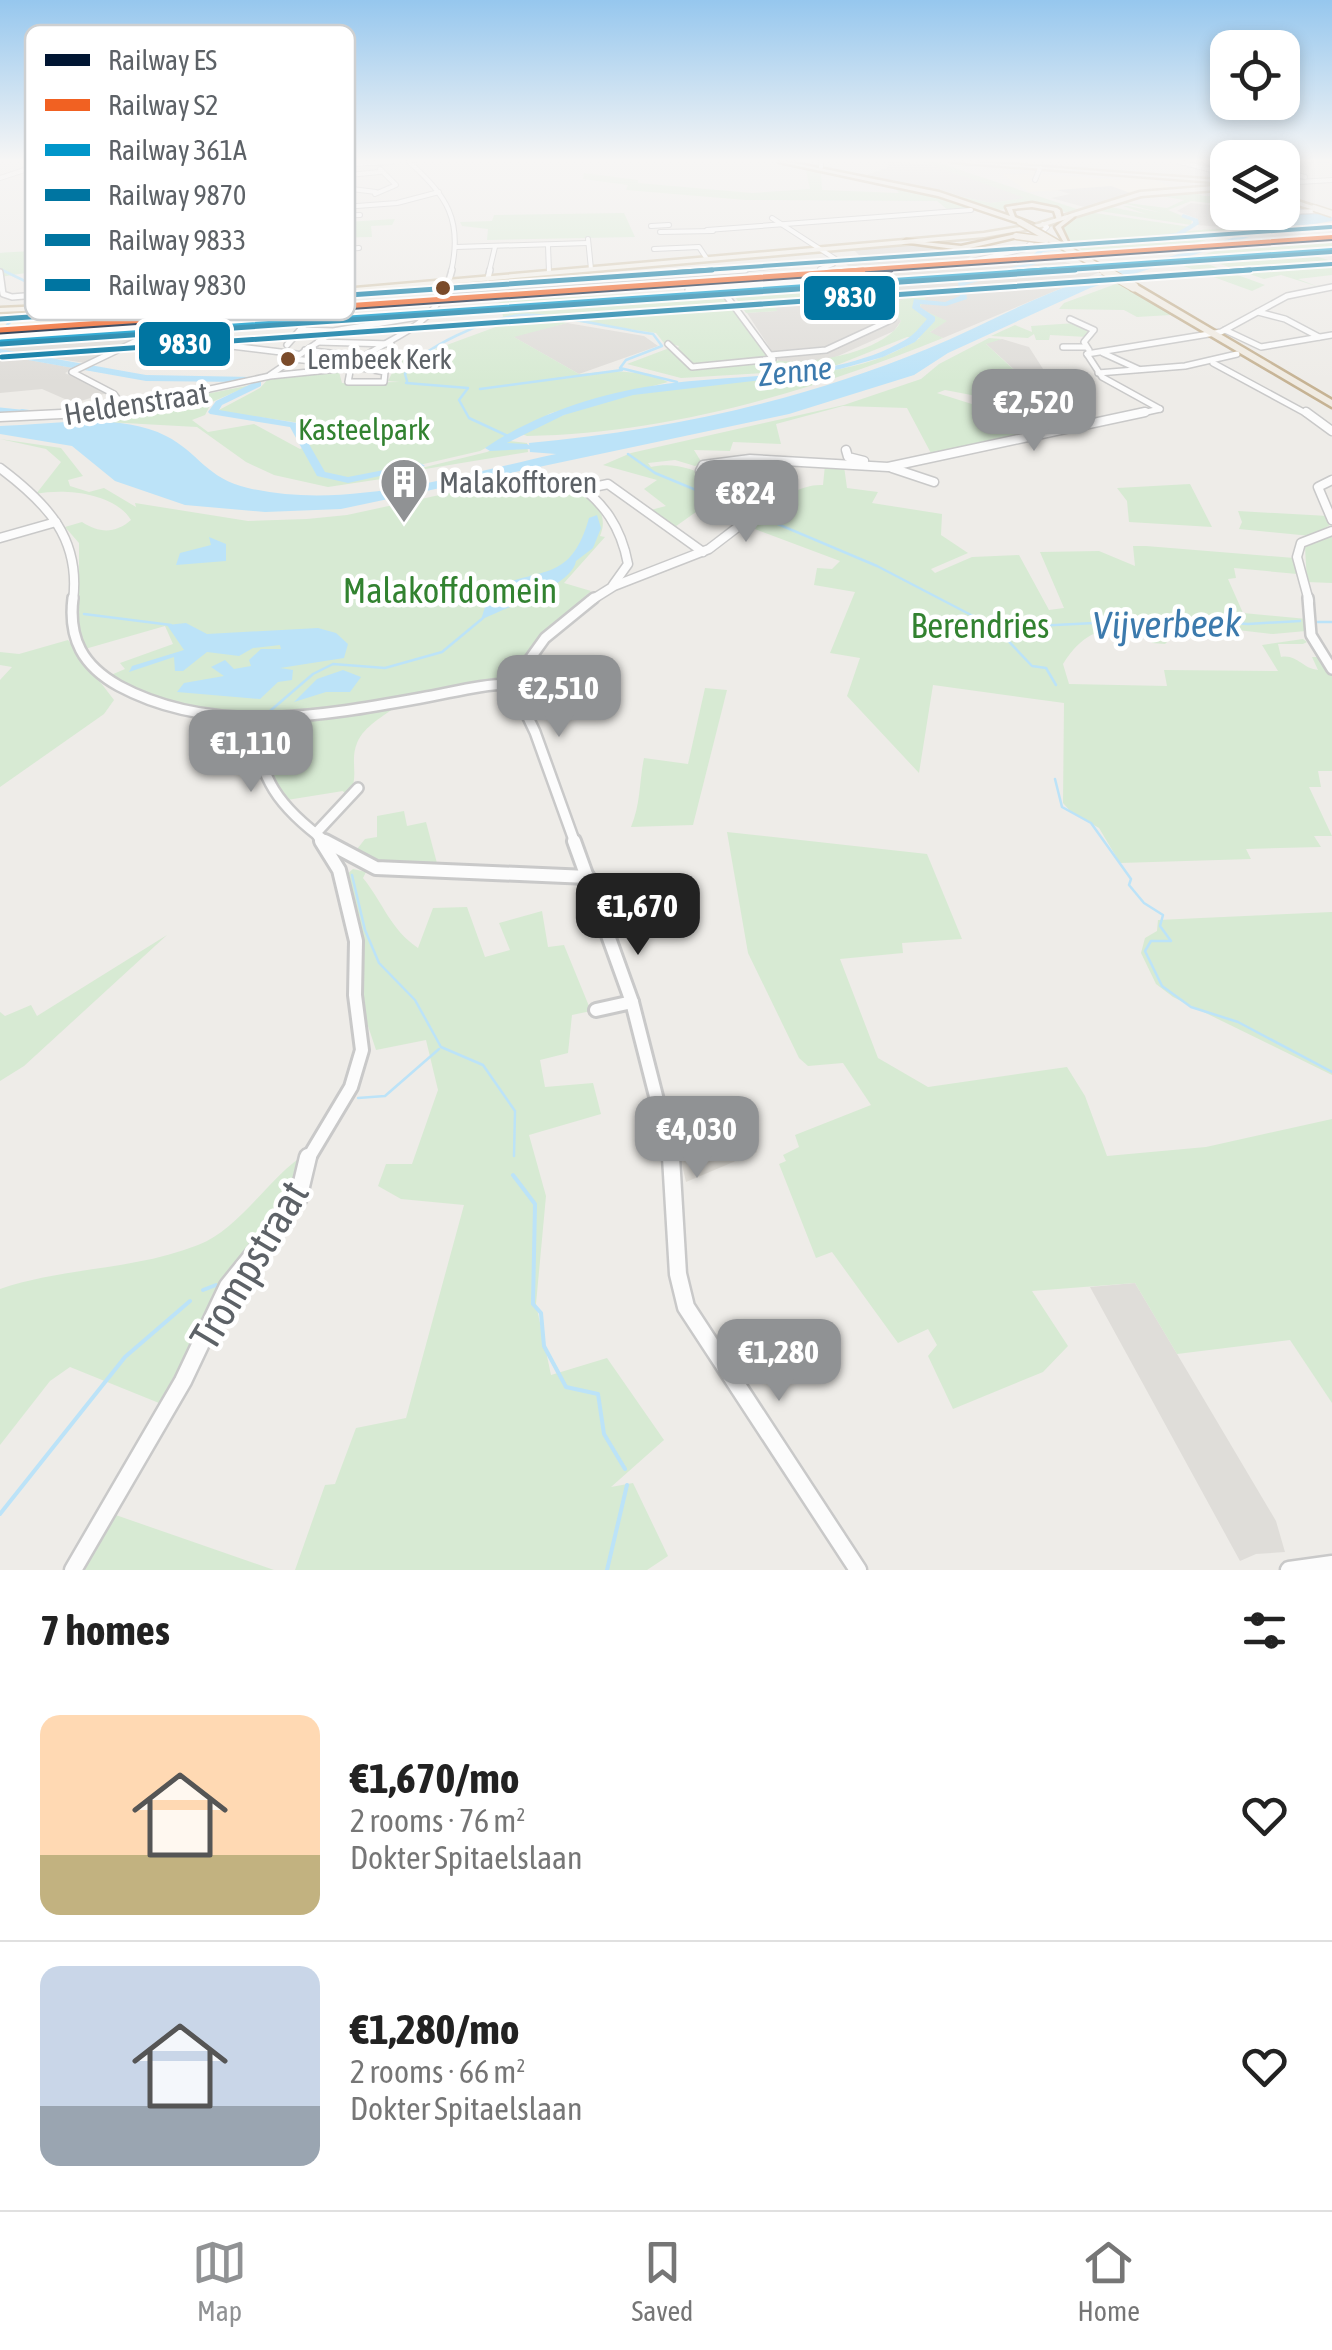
<!DOCTYPE html>
<meta charset="utf-8">
<style>
body{margin:0;font-family:"Asap Condensed",sans-serif;background:#f6f6f6;color:#222;height:100vh;display:flex;flex-direction:column;font-size:38px;white-space:nowrap}
*{box-sizing:border-box;margin:0}
p{font-size:32px;color:#767676}
.icon{flex:none;width:55px;height:55px;fill:none;stroke:currentColor;stroke-width:2;stroke-linecap:round;stroke-linejoin:round}
.map{position:relative;height:1570px;overflow:hidden}
.drawer{display:flex;flex-direction:column;background:#fff;flex:1}
.drawer>*{flex:none}
.controls{position:absolute;left:1210px;top:30px;display:grid;gap:20px}
.controls a{display:grid;place-items:center;width:90px;height:90px;border-radius:20px;background:#fff;box-shadow:0 5px 15px #0003;font-size:50px}
.price{position:absolute;translate:-50% -85px;padding:0 22px;border-radius:20px;background:#909294;color:#fff;font-size:32px;line-height:65px;filter:drop-shadow(0 2px 5px #0008)}
.price::after{content:'';position:absolute;left:50%;top:60px;width:30px;height:22px;margin-left:-15px;background:inherit;clip-path:polygon(0 0,100% 0,50% 100%)}
.price.active{background:#222;color:#fff}
ul{padding:0;list-style:none}
li{display:flex;align-items:center;gap:30px;height:250px;padding:0 40px}
li+li{border-top:2px solid #e0e0e0}
li span{display:grid;place-items:center;flex:none;width:280px;height:200px;border-radius:20px;color:#555}
li>.icon{margin-inline-start:auto}
span .icon{width:120px;height:120px;fill:#fffc;stroke-width:1}
li b{font-size:42px}
h2{display:flex;justify-content:space-between;align-items:center;height:120px;padding:0 40px;font-size:42px}
.menu{display:flex;justify-content:space-around;align-items:center;height:140px;border-top:2px solid #e0e0e0;background:#fff;font-size:28px;color:#767676}
.menu a{display:grid;justify-items:center;gap:5px}
.menu .active{color:#909294}
.map>svg:first-child{display:block}
.commercial{fill:#f7f0e1}
.industrial{fill:#dfddd9}
.education{fill:#e1ded8}
.green{fill:#d7ead3}
.water{fill:#bce3f8}
.lines{fill:none;stroke-linecap:round;stroke-linejoin:round}
.stream-far1{stroke:#bce3f8;stroke-width:2.5}
.stream{stroke:#bce3f8;stroke-width:4}
.canal-far1{stroke:#bce3f8;stroke-width:5}
.canal{stroke:#bce3f8;stroke-width:6}
.river{fill:#bce3f8;fill-rule:evenodd}
.minor-far5-casing{stroke:#c9c9c9;stroke-width:6}
.minor-far4-casing{stroke:#c9c9c9;stroke-width:8}
.minor-far3-casing{stroke:#c9c9c9;stroke-width:11}
.minor-far2-casing{stroke:#c9c9c9;stroke-width:14}
.minor-far1-casing{stroke:#c9c9c9;stroke-width:18}
.minor-casing{stroke:#c9c9c9;stroke-width:21}
.major-casing{stroke:#d6cbb5;stroke-width:5}
.highway-casing{stroke:#c6b394;stroke-width:5}
.minor-far5{stroke:#fcfcfc;stroke-width:4}
.minor-far4{stroke:#fcfcfc;stroke-width:5}
.minor-far3{stroke:#fcfcfc;stroke-width:8}
.minor-far2{stroke:#fcfcfc;stroke-width:9}
.minor-far1{stroke:#fcfcfc;stroke-width:12}
.minor{stroke:#fcfcfc;stroke-width:16}
.major{fill:#f3f0e9;fill-rule:evenodd}
.highway{fill:#f0ebe2;fill-rule:evenodd}
.rail{stroke:#e3e3e3;stroke-width:2.5;stroke-dasharray:1 5;stroke-linecap:butt}
.major-bridge-casing{stroke:#d6cbb5;stroke-width:9;stroke-linecap:butt}
.highway-bridge-far1-casing{stroke:#c6b394;stroke-width:9;stroke-linecap:butt}
.highway-bridge-casing{stroke:#c6b394;stroke-width:11;stroke-linecap:butt}
.major-bridge{stroke:#f3f0e9;stroke-width:6}
.highway-bridge-far1{stroke:#f0ebe2;stroke-width:6}
.highway-bridge{stroke:#f0ebe2;stroke-width:9}
.rail-1-far1-casing{stroke:#fff;stroke-width:8}
.rail-1-casing{stroke:#fff;stroke-width:9}
.rail-2-far1-casing{stroke:#fff;stroke-width:8}
.rail-2-casing{stroke:#fff;stroke-width:9}
.rail-3-far1-casing{stroke:#fff;stroke-width:8}
.rail-3-casing{stroke:#fff;stroke-width:9}
.rail-4-far1-casing{stroke:#fff;stroke-width:8}
.rail-4-casing{stroke:#fff;stroke-width:9}
.rail-5-far1-casing{stroke:#fff;stroke-width:8}
.rail-5-casing{stroke:#fff;stroke-width:9}
.rail-6-far1-casing{stroke:#fff;stroke-width:8}
.rail-6-casing{stroke:#fff;stroke-width:9}
.rail-1-far1{stroke:#011633;stroke-width:4}
.rail-1{stroke:#011633;stroke-width:5}
.rail-2-far1{stroke:#f16122;stroke-width:4}
.rail-2{stroke:#f16122;stroke-width:5}
.rail-3-far1{stroke:#0096ca;stroke-width:4}
.rail-3{stroke:#0096ca;stroke-width:5}
.rail-4-far1{stroke:#0075a1;stroke-width:4}
.rail-4{stroke:#0075a1;stroke-width:5}
.rail-5-far1{stroke:#0075a1;stroke-width:4}
.rail-5{stroke:#0075a1;stroke-width:5}
.rail-6-far1{stroke:#0075a1;stroke-width:4}
.rail-6{stroke:#0075a1;stroke-width:5}
.bus-dot{fill:#7a4b2a;stroke:#fff;stroke-width:4}
.labels{text-anchor:middle;dominant-baseline:central;stroke-width:9;stroke-linejoin:round;paint-order:stroke}
.far-bus-label{font-size:28px;fill:#5d6267;stroke:#fff;text-anchor:start}
.far-street-label{font-size:30px;fill:#5d6267;stroke:#fff}
.far-park-label{font-size:30px;fill:#328230;stroke:#fff}
.far-poi-label{font-size:30px;fill:#5d6267;stroke:#fff;text-anchor:start}
.far-water-label{font-size:32px;font-style:italic;fill:#3c7aad;stroke:#fff}
.park-label{font-size:35px;fill:#328230;stroke:#fff}
.water-label{font-size:38px;font-style:italic;fill:#3c7aad;stroke:#fff}
.near-street-label{font-size:42px;fill:#5d6267;stroke:#fff}
.key{fill:#fff;stroke:#ced0d1;stroke-width:2.5}
.key-label{font-size:28px;fill:#5d6267}
.line-badge{stroke:#fff;stroke-width:4}
.badge-label{font-size:28px;text-anchor:middle;font-weight:bold;fill:#fff}
</style>
<div class="map">
<svg width="1332" height="1570" viewBox="0 0 1332 1570">
<rect width="100%" height="100%" fill="#eeece8"/>
<!-- commercial -->
<g class="commercial">
<path d="M1032,168L1043,169L1042,174L1122,180L1116,174L1150,177L1174,189L1133,193L1101,203L1057,190L1029,192L1002,174H1028Z"/>
<path d="M202,302L201,313L0,326V313L10,312L4,321L8,325L22,312Z"/>
</g>
<!-- industrial -->
<g class="industrial">
<path d="M888,162L935,164L1027,198L991,203L864,176L889,167Z"/>
<path d="M1111,186L1133,194L1088,208L1051,198L1070,194L1057,190Z"/>
<path d="M1191,203L1227,207L1228,212L1284,214L1250,229L1197,225L1198,219L1177,211Z"/>
<path d="M912,244L971,256L962,262L850,268L842,260L862,258L853,249Z"/>
<path d="M1065,262L1100,272L943,338L929,333L945,321L919,308L925,298L916,295L888,305L901,321L894,331L829,360L801,364L781,365L747,313L776,311L774,307L801,304L827,295L811,294L801,287L839,283L834,277Z"/>
<path d="M567,323L644,336L658,346L579,374L512,336Z"/>
<path d="M147,326L153,328L150,333L85,363L0,350V337Z"/>
<path d="M1002,339L1029,347L1045,372L1018,373L985,343Z"/>
<path d="M0,355L74,368L65,373L107,393L74,403L42,389L0,393Z"/>
<path d="M1135,1283L1276,1521L1285,1552L1256,1554L1240,1561L1090,1287Z"/>
</g>
<!-- education -->
<path class="education" d="M745,1121L757,1152L686,1182L677,1143Z"/>
<!-- green -->
<g class="green">
<path d="M923,162H936L1080,210L1069,213L1032,204L999,210L837,171L991,203L1025,198Z"/>
<path d="M806,170L821,173L822,190L899,193L895,188L835,175C898,187 963,197 1022,224L977,209L948,210L937,201L746,200L626,190L628,185L583,179L584,173L638,180V183L752,193L810,189Z"/>
<path d="M1191,191L1203,196H1224L1227,205L1191,201L1168,210L1192,220L1191,225L1093,210L1106,206L1146,214L1123,206H1128L1162,213L1119,202L1167,208L1184,200L1149,194Z"/>
<path d="M195,205L194,210L229,213L151,217L133,240L171,239L156,257L121,258L126,249L116,262H88L80,275L40,279L32,272L0,277V253C51,248 83,257 118,208Z"/>
<path d="M1088,212L1191,227C1166,241 1133,233 1111,245C1155,239 1197,224 1240,231L1195,243L1165,244L1182,247L1087,254L1079,248L1092,245H1074L1061,228Z"/>
<path d="M624,213L635,237L487,240L488,229L462,226L460,222L492,221L494,215Z"/>
<path d="M395,219L392,225L371,226L372,237L317,238L321,228L344,225L330,223Z"/>
<path d="M1332,240V250H1293L1332,261V275L1298,279L1319,287L1281,275L1264,279L1209,260L1202,262L1265,285L1252,291L1178,264L1220,249Z"/>
<path d="M1121,282L1198,329L1171,315L1137,317L1124,310L1059,309L1064,303Z"/>
<path d="M795,284L811,294L827,295L801,304L775,307L777,311L746,313L729,288Z"/>
<path d="M718,289L771,359C800,368 886,353 901,321L887,305L916,295L926,298L919,308L947,321L930,332L943,338C812,391 669,434 527,436L522,434C574,407 631,390 690,383C768,374 850,383 920,338L907,337L837,365L795,371L681,378L627,364L672,347L676,352L679,346L664,343L656,333L537,316L567,323L514,337L579,374L615,371L650,374L668,382L551,413L480,451L402,469L388,478L328,487L274,475L246,462L197,427L88,421L91,417L251,385L212,402L205,415L192,420L208,432L254,424L300,449L312,444L300,423L217,411L260,388L269,378L339,372L342,383L400,382L388,381L392,373L384,370L395,362L384,359L395,353L414,357L528,315L503,319L502,305L486,308L503,301Z"/>
<path d="M1076,323L1093,332L1087,337L1050,335L1049,340H1036L1034,334L1028,338L991,336L1015,325L1032,332L1031,326Z"/>
<path d="M989,338L1002,339L986,344L1012,368L1044,386L1020,381L1032,387L1034,398L1008,402L945,390L937,393L975,405L1003,407L1027,436L933,457L907,408L843,406L776,424L781,444L733,442L730,451L694,450L702,463L695,466L675,460L648,463L651,467C690,458 722,486 756,504L744,520L703,507L672,529L643,512L666,506L644,489L657,480L603,465L631,453L844,405L921,379L939,364Z"/>
<path d="M0,439L61,448L83,476L68,480L70,486L89,492L104,488L136,507L135,503L248,521L307,519L347,515L532,475C561,477 616,499 600,536L605,537L564,583L591,591C558,620 530,662 491,682C366,703 226,744 111,675L125,669L120,663L173,644L165,626L85,649L79,636V543L65,527L82,522C99,533 115,534 131,520C115,493 64,488 36,494L61,462L46,449Z"/>
<path d="M510,441L527,443L528,452L401,473L487,452Z"/>
<path d="M825,465L844,466L847,488L878,492L872,503L942,514L941,535L968,553L931,569L935,573L972,557L1019,555L1049,610L1064,608L1040,552L1099,551L1135,566L1133,546H1146L1294,558L1297,574L1234,568L1236,578L1228,579L1243,613L1307,619L1306,631L1273,634L1220,628L1212,639L1174,635L1165,644L1152,643L1148,629C1107,626 1086,628 1063,664L1069,684L1167,686L1164,670L1278,671L1262,645L1303,639L1307,642L1303,644H1278L1281,657C1297,654 1303,669 1318,670L1312,657H1320L1332,673V771H1318L1321,787H1309L1332,836H1314L1321,847L1246,849L1251,859L1120,863L1099,828L1071,812L1063,803L1064,703L933,685L919,773L847,696L860,658L830,653L855,592L814,585L817,568L832,569L840,561L747,526C767,510 795,483 823,485Z"/>
<path d="M1190,484L1212,527L1129,522L1127,501L1117,488Z"/>
<path d="M1238,511L1328,516L1330,525L1311,536L1239,529L1242,522Z"/>
<path d="M1332,536V583L1307,582L1305,547Z"/>
<path d="M68,640L114,700L104,714L0,787V680L12,667L0,665V652L19,654Z"/>
<path d="M705,688L727,690L693,825L631,827C641,803 639,782 644,758L688,764Z"/>
<path d="M398,705C384,716 364,726 357,743C349,762 361,779 347,797L343,791L287,800L275,783L256,724Z"/>
<path d="M404,811L407,826L426,822L438,867L378,865L354,853L365,839L377,837V816Z"/>
<path d="M727,832L927,854L962,939L902,943L903,953L840,959L878,1058L928,1087L1067,1067L1085,1096L1107,1156L1206,1147L1332,1119V1403L1290,1340L1177,1354L1135,1283L1032,1291L1068,1346L1043,1372L953,1409L928,1356L937,1345L928,1329L898,1343L832,1252L816,1258L779,1164L786,1161L783,1155L799,1147L795,1135L871,1105L843,1063L808,1066L799,1058L748,953Z"/>
<path d="M353,869L366,872L363,878C384,904 390,929 418,948L433,908L467,907L485,957L510,950L499,923L542,911L548,947L564,945L591,1011L572,1015L568,1053L540,1060L545,1087L593,1083L601,1114L529,1135L546,1196L536,1304L551,1375L607,1358L664,1440L611,1487L633,1483L668,1556L647,1570H295L325,1485L335,1484L356,1428L406,1418L464,1205L401,1199L378,1186L386,1164H412L438,1090L426,1040L376,1050L363,1011L346,875Z"/>
<path d="M1332,912V1075L1173,997L1156,984L1141,953L1145,938L1157,931L1158,920Z"/>
<path d="M167,935L24,1066L0,1081V1012L5,1016L31,1005L37,1016Z"/>
<path d="M298,1159L301,1175L295,1195L237,1263L159,1403L70,1367L50,1381L0,1445V1289C64,1267 136,1270 198,1245C237,1230 264,1185 298,1159Z"/>
<path d="M110,1513L274,1570H79Z"/>
</g>
<!-- water -->
<g class="water">
<path d="M1293,211L1332,212V221L1265,232L1090,288L948,353L914,375L789,414L341,509L265,512L185,505L115,481L72,446L0,434V426C50,425 120,412 166,436C198,452 207,479 248,488C346,511 459,475 556,454L530,452L529,443C664,431 801,401 927,349C978,328 1027,300 1079,282C1122,268 1269,234 1293,211Z"/>
<path d="M597,515L601,528L593,548L576,561C572,586 506,607 481,620L490,590C540,565 570,585 589,518Z"/>
<path d="M209,537L226,544V561L176,565L180,553L211,545Z"/>
<path d="M186,623L207,634L318,628L336,633L348,644L344,658L280,668L293,670L292,680L278,682L260,699L177,692L184,683L224,676L211,667L225,660L234,669L251,666L249,660L261,649H281L280,645L253,648L239,656L207,652L183,671H175L174,657L129,672L132,666L184,650L167,625Z"/>
<path d="M343,670L361,677L350,692H326L294,702L317,679Z"/>
</g>
<g class="lines">
<!-- stream-far1 -->
<g class="stream-far1">
<path d="M1318,162H1326"/>
<path d="M1332,163V169"/>
<path d="M0,269L27,282"/>
<path d="M7,325L22,311"/>
<path d="M407,381L405,374C419,348 490,317 521,315C554,313 617,329 653,334L662,346L626,360L620,368L677,382"/>
<path d="M406,383L468,388L459,400L469,418L510,437"/>
<path d="M480,389L622,370"/>
<path d="M628,454L655,473L749,512"/>
<path d="M552,478L568,487"/>
<path d="M759,516L877,566L996,628L1173,619L1248,624L1300,621"/>
<path d="M84,614L171,625"/>
<path d="M1316,622H1332"/>
<path d="M998,630L1032,666L1046,668L1056,685"/>
<path d="M270,711L313,674L333,664L385,668L442,652L483,618"/>
<path d="M1055,779L1062,807L1091,823L1131,879L1129,885L1144,903L1163,915L1160,926L1171,941H1151L1145,951L1162,986L1191,1007L1238,1022L1332,1072"/>
<path d="M352,875L365,930L379,963L415,1000L441,1047L483,1065L515,1111L514,1156"/>
<path d="M358,1098L385,1096L439,1049"/>
</g>
<!-- stream -->
<g class="stream">
<path d="M513,1175L535,1204L533,1304L541,1313L544,1346L566,1387L598,1394L604,1434L625,1469"/>
<path d="M203,1290L216,1285"/>
<path d="M0,1514L125,1357L190,1301"/>
<path d="M607,1570L627,1485"/>
</g>
<!-- canal-far1 -->
<path class="canal-far1" d="M0,410L29,413"/>
<!-- canal -->
<path class="canal" d="M22,412L29,413"/>
<!-- river -->
<g class="river">
<path d="M1183,214L1198,219L1199,224L1180,236L1043,252L1034,259L1029,258L1041,248L1176,233L1193,223V221L1181,217Z"/>
<path d="M1034,261L1036,264L965,285L967,299L946,306L920,304V307L935,317V321L915,342L883,357L840,369L796,376L633,395L564,415L507,443L527,444L532,447L530,449L490,451L485,448C537,413 603,392 665,384C741,374 837,380 905,340C914,335 920,327 927,319L912,308L914,299L945,302L960,296L958,282Z"/>
<path d="M0,349L146,375L253,377L261,382V386L222,405L219,410L297,423L325,472L348,477L420,463L425,466L348,483L317,476L290,427L210,414L208,412L216,401L251,384L248,382L146,381L0,355Z"/>
</g>
<!-- minor-far5 casing -->
<g class="minor-far5-casing">
<g id="minor-far5">
<path d="M206,162L299,231"/>
<path d="M409,162C447,195 463,221 451,272"/>
<path d="M821,162V167"/>
<path d="M1180,162L1228,174"/>
<path d="M1206,162L1228,165"/>
<path d="M223,171L391,162"/>
<path d="M1282,171L1305,177"/>
<path d="M341,176L352,189L376,192"/>
<path d="M274,177H281L287,187L306,186"/>
<path d="M0,178L49,162"/>
<path d="M306,179L380,172"/>
<path d="M184,180L228,195L245,245L268,272"/>
<path d="M1035,180L1040,168"/>
<path d="M1282,183L1332,180"/>
<path d="M375,194L396,185L380,169"/>
<path d="M316,196L345,199"/>
<path d="M165,199L227,195"/>
<path d="M158,206L136,205L159,183L180,182"/>
<path d="M157,207L187,177L207,165"/>
<path d="M330,208L397,203L439,192"/>
<path d="M1286,212L1324,211"/>
<path d="M326,216L360,215"/>
<path d="M772,218L837,260"/>
<path d="M651,226L669,225"/>
<path d="M707,230L971,210"/>
<path d="M299,231L332,212L307,189V168"/>
<path d="M299,231L300,260L310,272"/>
<path d="M660,232L713,231"/>
<path d="M588,239L591,269"/>
<path d="M548,246L549,272"/>
<path d="M456,247L588,243"/>
<path d="M654,249L699,247L707,259"/>
<path d="M298,253L359,248"/>
<path d="M972,261L1025,249L1047,227L1043,224"/>
<path d="M117,262L151,266"/>
<path d="M141,272L165,253L248,248"/>
<path d="M489,272L495,247"/>
<path d="M721,272L837,260"/>
<path d="M823,272L820,269L833,264"/>
</g>
</g>
<!-- minor-far4 casing -->
<g class="minor-far4-casing">
<g id="minor-far4">
<path d="M264,270L290,295"/>
<path d="M308,270L328,294L323,304"/>
<path d="M0,272L3,294L12,297L121,288L202,296L204,301"/>
<path d="M488,278L490,270"/>
<path d="M121,288L144,270"/>
<path d="M688,290L829,279L821,270"/>
<path d="M445,291L745,270"/>
<path d="M1258,312L1285,319L1319,337"/>
<path d="M431,314L464,310"/>
<path d="M1070,319L1094,330L1084,342L1089,350"/>
<path d="M300,330L333,331L430,315"/>
<path d="M1225,330L1261,347L1332,335"/>
<path d="M0,336L314,314"/>
<path d="M148,336L297,354"/>
<path d="M318,342L391,344"/>
<path d="M668,344L692,367L773,359L722,290L725,287"/>
<path d="M287,345L314,314"/>
<path d="M1063,347H1086"/>
<path d="M305,350L363,357"/>
<path d="M1103,353L1138,369"/>
<path d="M1087,354L1221,332L1287,296L1332,287"/>
<path d="M1087,354L1102,377L1160,409"/>
<path d="M771,355L826,350L893,319"/>
<path d="M293,359L341,364"/>
<path d="M1213,363L1309,415"/>
<path d="M351,366L385,372L384,382H348Z"/>
<path d="M351,366C393,332 436,332 452,270"/>
<path d="M1098,373L1185,366L1237,354"/>
<path d="M270,375L333,332"/>
<path d="M125,409L114,394L72,372L157,331L153,324"/>
<path d="M69,415L94,414L270,376L348,368"/>
<path d="M1133,415L1160,409"/>
</g>
</g>
<!-- minor-far3 casing -->
<g class="minor-far3-casing">
<g id="minor-far3">
<path d="M1306,412L1332,431"/>
<path d="M0,417L102,412"/>
<path d="M846,450L848,457L864,461"/>
<path d="M0,468C48,504 81,539 73,601"/>
<path d="M892,468L934,482"/>
<path d="M1332,480L1318,487L1332,520"/>
<path d="M573,481C604,502 621,527 628,564L613,585"/>
<path d="M584,489L608,484L703,552"/>
<path d="M0,538L56,522"/>
<path d="M590,601L614,586L709,549L760,510L757,501L700,471L703,465L750,459L888,467L1145,412"/>
<path d="M1309,601L1297,557L1301,543L1332,531"/>
</g>
</g>
<!-- minor-far2 casing -->
<g class="minor-far2-casing">
<g id="minor-far2">
<path d="M73,598C68,639 83,666 119,686C212,736 322,716 421,698C451,693 481,684 512,684"/>
<path d="M1308,598L1311,635L1332,669"/>
<path d="M512,684L535,732L575,843"/>
<path d="M512,684L545,638L594,598"/>
<path d="M250,718C262,781 276,805 328,843"/>
<path d="M316,833L358,788"/>
<path d="M316,833L322,843"/>
</g>
</g>
<!-- minor-far1 casing -->
<g class="minor-far1-casing">
<g id="minor-far1">
<path d="M325,841L376,868L588,877"/>
<path d="M574,841L632,1002L672,1159"/>
<path d="M596,1010L632,1002"/>
<path d="M308,1159L351,1087L362,1050L355,995L356,941L339,870L321,841"/>
</g>
</g>
<!-- minor casing -->
<g class="minor-casing">
<g id="minor">
<path d="M671,1157L678,1274L686,1307L858,1570"/>
<path d="M73,1570L183,1381L228,1286L298,1199L308,1157"/>
<path d="M1289,1570L1332,1564"/>
</g>
</g>
<!-- major casing -->
<g class="major-casing">
<g id="major">
<path d="M953,162H974L1218,180L1215,182Z"/>
<path d="M1228,185V189L1141,196L1041,227L984,237L263,300L0,312V308L263,296L984,233L1038,224L1140,192Z"/>
<path d="M1282,196L1316,207L1317,208L1314,210L1282,200Z"/>
</g>
</g>
<!-- highway casing -->
<g class="highway-casing">
<g id="highway">
<path d="M779,162H789L939,192L1010,216L1006,207L1032,203L1057,208L1060,210L1062,219L1057,220L1054,211L1032,207L1012,209L1015,217L1033,224L1031,227L938,196Z"/>
<path d="M1069,216L1074,217L1061,227L1069,244L1066,246L1055,227Z"/>
<path d="M1016,234L1018,237L961,250L903,242L906,240L961,246Z"/>
<path d="M1131,285H1137L1332,400V407L1131,289Z"/>
</g>
</g>
<!-- minor-far5 -->
<use href="#minor-far5" class="minor-far5"/>
<!-- minor-far4 -->
<use href="#minor-far4" class="minor-far4"/>
<!-- minor-far3 -->
<use href="#minor-far3" class="minor-far3"/>
<!-- minor-far2 -->
<use href="#minor-far2" class="minor-far2"/>
<!-- minor-far1 -->
<use href="#minor-far1" class="minor-far1"/>
<!-- minor -->
<use href="#minor" class="minor"/>
<!-- major -->
<use href="#major" class="major"/>
<!-- highway -->
<use href="#highway" class="highway"/>
<!-- rail -->
<path class="rail" d="M1020,263L1113,255"/>
<!-- major-bridge casing -->
<g class="major-bridge-casing">
<path id="major-bridge" d="M1314,208L1332,214"/>
</g>
<!-- highway-bridge-far1 casing -->
<g class="highway-bridge-far1-casing">
<g id="highway-bridge-far1">
<path d="M1020,222L1108,272"/>
<path d="M1016,236L1046,240"/>
</g>
</g>
<!-- highway-bridge casing -->
<g class="highway-bridge-casing">
<path id="highway-bridge" d="M1104,270L1134,287"/>
</g>
<!-- major-bridge -->
<use href="#major-bridge" class="major-bridge"/>
<!-- highway-bridge-far1 -->
<use href="#highway-bridge-far1" class="highway-bridge-far1"/>
<!-- highway-bridge -->
<use href="#highway-bridge" class="highway-bridge"/>
<!-- rail-1-far1 casing -->
<g class="rail-1-far1-casing">
<path id="rail-1-far1" d="M856,272L1332,239"/>
</g>
<!-- rail-1 casing -->
<g class="rail-1-casing">
<path id="rail-1" d="M0,332L891,270"/>
</g>
<!-- rail-2-far1 casing -->
<g class="rail-2-far1-casing">
<path id="rail-2-far1" d="M827,272L1332,237"/>
</g>
<!-- rail-2 casing -->
<g class="rail-2-casing">
<path id="rail-2" d="M0,330L863,270"/>
</g>
<!-- rail-3-far1 casing -->
<g class="rail-3-far1-casing">
<path id="rail-3-far1" d="M1010,272L1332,250"/>
</g>
<!-- rail-3 casing -->
<g class="rail-3-casing">
<path id="rail-3" d="M1,342L1046,270"/>
</g>
<!-- rail-4-far1 casing -->
<g class="rail-4-far1-casing">
<path id="rail-4-far1" d="M1039,272L1332,252"/>
</g>
<!-- rail-4 casing -->
<g class="rail-4-casing">
<path id="rail-4" d="M1,344L1075,270"/>
</g>
<!-- rail-5-far1 casing -->
<g class="rail-5-far1-casing">
<path id="rail-5-far1" d="M676,272L1331,227"/>
</g>
<!-- rail-5 casing -->
<g class="rail-5-casing">
<path id="rail-5" d="M0,319L712,270"/>
</g>
<!-- rail-6-far1 casing -->
<g class="rail-6-far1-casing">
<path id="rail-6-far1" d="M1214,272L1332,264"/>
</g>
<!-- rail-6 casing -->
<g class="rail-6-casing">
<path id="rail-6" d="M2,357L1250,270"/>
</g>
<!-- rail-1-far1 -->
<use href="#rail-1-far1" class="rail-1-far1"/>
<!-- rail-1 -->
<use href="#rail-1" class="rail-1"/>
<!-- rail-2-far1 -->
<use href="#rail-2-far1" class="rail-2-far1"/>
<!-- rail-2 -->
<use href="#rail-2" class="rail-2"/>
<!-- rail-3-far1 -->
<use href="#rail-3-far1" class="rail-3-far1"/>
<!-- rail-3 -->
<use href="#rail-3" class="rail-3"/>
<!-- rail-4-far1 -->
<use href="#rail-4-far1" class="rail-4-far1"/>
<!-- rail-4 -->
<use href="#rail-4" class="rail-4"/>
<!-- rail-5-far1 -->
<use href="#rail-5-far1" class="rail-5-far1"/>
<!-- rail-5 -->
<use href="#rail-5" class="rail-5"/>
<!-- rail-6-far1 -->
<use href="#rail-6-far1" class="rail-6-far1"/>
<!-- rail-6 -->
<use href="#rail-6" class="rail-6"/>
</g>
<!-- sky -->
<linearGradient id="sky" x2="0" y2="1"><stop stop-color="#96c7ee"/><stop offset="0.42" stop-color="#f7f6f5"/><stop offset="1" stop-color="#f7f6f5" stop-opacity="0"/></linearGradient>
<rect width="1332" height="382" fill="url(#sky)"/>
<!-- icons -->
<defs>
<g id="building-pin" transform="scale(2.5)"><path d="M0 17L-7.5 6A9.5 9.5 0 1 1 7.5 6Z" fill="#909294" stroke="#fff"/><path d="M-4-6H4V6H1V3H-1V6H-4ZM-2.5-4.3h1.7v1.8h-1.7ZM.8-4.3h1.7v1.8H.8ZM-2.5-1h1.7V.8h-1.7ZM.8-1h1.7V.8H.8Z" fill="#fff"/></g>
</defs>
<g fill-rule="evenodd">
<use href="#building-pin" x="404" y="482"/>
</g>
<!-- markers -->
<g class="bus-dot">
<circle cx="443" cy="288" r="9"/>
<circle cx="288" cy="359" r="9"/>
</g>
<g class="labels">
<!-- far-bus labels -->
<g class="far-bus-label">
<text x="307" y="359">Lembeek Kerk</text>
</g>
<!-- far-street labels -->
<g class="far-street-label">
<text transform="translate(136 403) rotate(-9)">Heldenstraat</text>
</g>
<!-- far-park labels -->
<g class="far-park-label">
<text x="364" y="429">Kasteelpark</text>
</g>
<!-- far-poi labels -->
<g class="far-poi-label">
<text x="439" y="482">Malakofftoren</text>
</g>
<!-- far-water labels -->
<g class="far-water-label">
<text transform="translate(795 371) rotate(-6)">Zenne</text>
</g>
<!-- park labels -->
<g class="park-label">
<text x="450" y="590">Malakoffdomein</text>
<text x="980" y="625">Berendries</text>
</g>
<!-- water labels -->
<g class="water-label">
<text transform="translate(1167 624) rotate(-1)">Vijverbeek</text>
</g>
<!-- near-street labels -->
<g class="near-street-label">
<text transform="translate(249 1265) rotate(-59)">Trompstraat</text>
</g>
</g>
<!-- legend -->
<rect x="25" y="25" width="330" height="295" rx="15" class="key"/>
<rect x="45" y="54" width="45" height="12" fill="#011633"/>
<rect x="45" y="99" width="45" height="12" fill="#f16122"/>
<rect x="45" y="144" width="45" height="12" fill="#0096ca"/>
<rect x="45" y="189" width="45" height="12" fill="#0075a1"/>
<rect x="45" y="234" width="45" height="12" fill="#0075a1"/>
<rect x="45" y="279" width="45" height="12" fill="#0075a1"/>
<g class="key-label">
<text x="108" y="70">Railway ES</text>
<text x="108" y="115">Railway S2</text>
<text x="108" y="160">Railway 361A</text>
<text x="108" y="205">Railway 9870</text>
<text x="108" y="250">Railway 9833</text>
<text x="108" y="295">Railway 9830</text>
</g>
<g class="line-badge">
<rect x="802" y="274" width="95" height="48" rx="10" fill="#0075a1"/>
<rect x="137" y="320" width="95" height="48" rx="10" fill="#0075a1"/>
</g>
<g class="badge-label">
<text x="850" y="307">9830</text>
<text x="185" y="354">9830</text>
</g>
</svg>
<div class="controls">
<a><svg class="icon" aria-label="locate" viewBox="0 0 24 24"><circle cx="12" cy="12" r="6"/><path d="M12 2v4M12 18v4M2 12h4M18 12h4"/></svg></a>
<a><svg class="icon" aria-label="layers" viewBox="0 0 24 24"><path d="M12 4l9 5-9 5-9-5zM3 14l9 5 9-5"/></svg></a>
</div>
<b class="price" style="left:1034px;top:454px">€2,520</b>
<b class="price" style="left:746px;top:545px">€824</b>
<b class="price" style="left:559px;top:740px">€2,510</b>
<b class="price" style="left:251px;top:795px">€1,110</b>
<b class="price active" style="left:638px;top:958px">€1,670</b>
<b class="price" style="left:697px;top:1181px">€4,030</b>
<b class="price" style="left:779px;top:1404px">€1,280</b>
</div>
<section class="drawer">
<h2>7 homes<svg class="icon" aria-label="filters" viewBox="0 0 24 24"><path d="M4 7h16M4 17h16"/><circle cx="9" cy="7" r="2"/><circle cx="15" cy="17" r="2"/></svg></h2>
<ul>
<li><span style="background:linear-gradient(#ffd9b3 70%,#c2b280 0)"><svg class="icon" aria-label="home" viewBox="0 0 24 24"><path d="M3 11l9-7 9 7M6 9v11h12V9"/></svg></span><div><b>€1,670/mo</b><p>2 rooms · 76 m²</p><p>Dokter Spitaelslaan</p></div><svg class="icon" aria-label="heart" viewBox="0 0 24 24"><path d="M12 20l-8-8c-3-5 5-10 8-4 3-6 11-1 8 4z"/></svg></li>
<li><span style="background:linear-gradient(#c9d6e8 70%,#9aa5b1 0)"><svg class="icon" aria-label="home" viewBox="0 0 24 24"><path d="M3 11l9-7 9 7M6 9v11h12V9"/></svg></span><div><b>€1,280/mo</b><p>2 rooms · 66 m²</p><p>Dokter Spitaelslaan</p></div><svg class="icon" aria-label="heart" viewBox="0 0 24 24"><path d="M12 20l-8-8c-3-5 5-10 8-4 3-6 11-1 8 4z"/></svg></li>
</ul>
</section>
<nav class="menu">
<a class="active"><svg class="icon" aria-label="map" viewBox="0 0 24 24"><path d="M3 6l6-2 6 2 6-2v14l-6 2-6-2-6 2zM9 4v14M15 6v14"/></svg>Map</a>
<a><svg class="icon" aria-label="saved" viewBox="0 0 24 24"><path d="M7 4h10v16l-5-4-5 4z"/></svg>Saved</a>
<a><svg class="icon" aria-label="home" viewBox="0 0 24 24"><path d="M3 11l9-7 9 7M6 9v11h12V9"/></svg>Home</a>
</nav>
